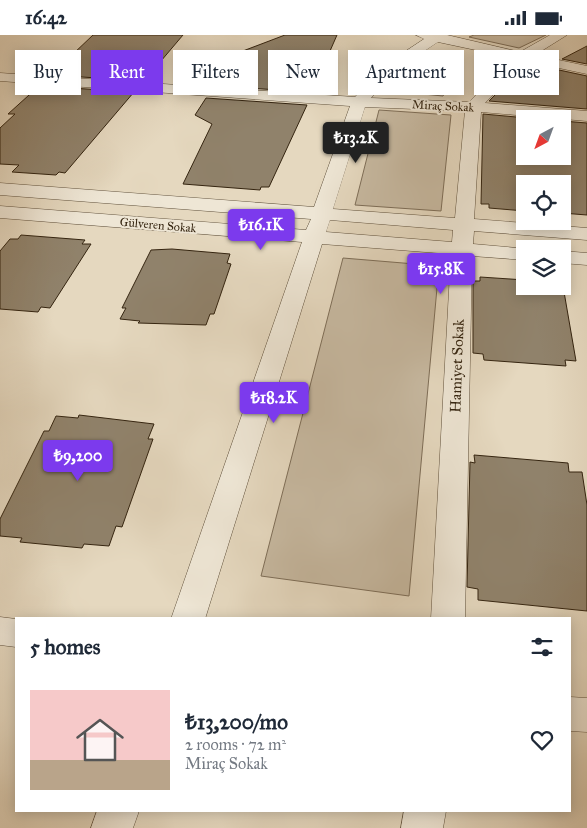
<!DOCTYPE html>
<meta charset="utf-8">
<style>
body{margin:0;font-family:"IM FELL Great Primer",serif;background:#f2f2f3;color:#1f2937;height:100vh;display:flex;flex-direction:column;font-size:19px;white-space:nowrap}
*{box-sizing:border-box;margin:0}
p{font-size:16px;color:#747a83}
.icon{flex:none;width:28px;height:28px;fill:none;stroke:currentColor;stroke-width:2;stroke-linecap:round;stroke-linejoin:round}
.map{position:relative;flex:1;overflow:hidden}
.side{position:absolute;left:15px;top:582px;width:556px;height:195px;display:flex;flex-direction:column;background:#fff;border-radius:0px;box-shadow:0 2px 12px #0003}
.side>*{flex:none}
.guide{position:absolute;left:15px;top:15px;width:558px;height:45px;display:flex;gap:10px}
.needle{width:32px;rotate:221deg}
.tools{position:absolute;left:516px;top:75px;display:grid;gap:10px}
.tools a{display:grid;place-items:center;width:55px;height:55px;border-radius:0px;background:#fff;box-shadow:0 2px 12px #0003;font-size:25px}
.price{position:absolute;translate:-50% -42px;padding:0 11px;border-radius:5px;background:#7c3aed;color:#fff;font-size:16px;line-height:32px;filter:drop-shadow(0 1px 2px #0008)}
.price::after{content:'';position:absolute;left:50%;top:30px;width:15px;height:11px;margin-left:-8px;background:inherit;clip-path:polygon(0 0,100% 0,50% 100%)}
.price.current{background:#222;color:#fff}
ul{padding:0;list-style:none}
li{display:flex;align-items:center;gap:15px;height:125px;padding:0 15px}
li span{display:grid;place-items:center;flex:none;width:140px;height:100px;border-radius:0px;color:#555}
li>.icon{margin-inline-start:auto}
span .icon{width:60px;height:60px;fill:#fffc;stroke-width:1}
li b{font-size:21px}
h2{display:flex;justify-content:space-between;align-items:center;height:60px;padding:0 15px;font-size:21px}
.tag{padding:0 18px;border-radius:0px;background:#fff;box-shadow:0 2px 12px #0003;font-size:18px;line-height:45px}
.tag.current{background:#7c3aed;color:#fff}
.status{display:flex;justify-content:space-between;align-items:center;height:35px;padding:0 25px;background:#fff;direction:ltr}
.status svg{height:14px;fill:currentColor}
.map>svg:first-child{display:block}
.green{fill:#c7b9a1;stroke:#7e6e58}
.building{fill:#90826b;stroke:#342410}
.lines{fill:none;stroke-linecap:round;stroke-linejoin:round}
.minor-casing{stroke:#60513c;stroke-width:1}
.tertiary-casing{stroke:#60513c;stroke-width:1}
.minor{fill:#eee6d5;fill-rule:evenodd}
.tertiary{fill:#eee6d5;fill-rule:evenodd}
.labels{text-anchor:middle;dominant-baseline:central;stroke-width:4;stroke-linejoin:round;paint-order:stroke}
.far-street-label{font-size:12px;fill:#342410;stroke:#eee6d5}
.street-label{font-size:15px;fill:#342410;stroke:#eee6d5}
</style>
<div class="status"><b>16:42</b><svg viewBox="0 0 49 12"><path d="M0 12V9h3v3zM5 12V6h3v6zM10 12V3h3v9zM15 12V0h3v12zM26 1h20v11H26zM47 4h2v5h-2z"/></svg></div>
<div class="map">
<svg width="587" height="793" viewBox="0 0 587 793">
<rect width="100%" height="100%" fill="#e5d8bf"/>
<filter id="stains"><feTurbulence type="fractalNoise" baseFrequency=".004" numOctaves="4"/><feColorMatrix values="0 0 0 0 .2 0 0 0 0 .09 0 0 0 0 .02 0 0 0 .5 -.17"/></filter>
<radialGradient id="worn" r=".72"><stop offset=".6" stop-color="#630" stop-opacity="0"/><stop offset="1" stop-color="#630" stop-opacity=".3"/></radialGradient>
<!-- green -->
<g class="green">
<path d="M474,0H546L519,13L469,2Z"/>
<path d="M416,25L462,30L443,61L393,56Z"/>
<path d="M379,75L451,80L441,176L355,170Z"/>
<path d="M343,223L439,231L409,561L261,541Z"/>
</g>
<!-- building -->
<g class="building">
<path d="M93,0H183L144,46L51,40Z"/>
<path d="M285,0H337L312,57L214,51L235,19Z"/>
<path d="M587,11V29L562,24Z"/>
<path d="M545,32L587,41V74L489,66L503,52Z"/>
<path d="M39,51L134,57L65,138L59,137L56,140L12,137L19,130L0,129V93L15,79H8Z"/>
<path d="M206,63L307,70L269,152H261L260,155L183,149L212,89L195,80Z"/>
<path d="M483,79L538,84H525V121H562V86L587,88V180L562,178V149H525V176L489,173V169H481Z"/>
<path d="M21,200L85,205L82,209H91L50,273L41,272L38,277L0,274V216L10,204H18Z"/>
<path d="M172,214L230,219L227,228L231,229L214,279H210L206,290L138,288L140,286L120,284L126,273H122L151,215Z"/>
<path d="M480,242L525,245V251H563L576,326L565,325L566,331L484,325L483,319L473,318V246H480Z"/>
<path d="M79,380L154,389L148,404H153L122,492L116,491L109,511L84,509L82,513L20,507L22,503L0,501V484L44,396H49L56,381L78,383Z"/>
<path d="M474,420L568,428L569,437H582L587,470V576L478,565V554L467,552L470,427L475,428Z"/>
</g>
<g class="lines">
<!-- minor casing -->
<g class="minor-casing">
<g id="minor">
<path d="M416,0H447L520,17L550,0H567L535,20L587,31V39L526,26L485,68L587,76V86L481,77L474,184L587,193V205L474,196L473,209L529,214H525V225L472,221L465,584H431L451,219L322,209L205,584H171L302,207L0,183V171L306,195L311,184L0,160V148L314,172L350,71L0,46V38L355,62L383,31L424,4ZM438,7L513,23L469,67L371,63L393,37ZM365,72L465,76L455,183L333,174ZM330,185L453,195L452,207L326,197Z"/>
<path d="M562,216L587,218V230L562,228Z"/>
<path d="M97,776H139L133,793H91Z"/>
<path d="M404,776H446L443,793H401Z"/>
</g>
</g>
<!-- tertiary casing -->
<g class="tertiary-casing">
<g id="tertiary">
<path d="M0,582L16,584V612L0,610Z"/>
<path d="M570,662L587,663V697L570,696Z"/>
</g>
</g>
<!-- minor -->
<use href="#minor" class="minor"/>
<!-- tertiary -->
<use href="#tertiary" class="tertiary"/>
</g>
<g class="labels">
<!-- far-street labels -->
<g class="far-street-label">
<text transform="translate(443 71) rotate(3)">Miraç Sokak</text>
<text transform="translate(158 190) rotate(5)">Gülveren Sokak</text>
</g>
<!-- street labels -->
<g class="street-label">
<text transform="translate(457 331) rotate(-88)">Hamiyet Sokak</text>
</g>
</g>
<rect width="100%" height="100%" filter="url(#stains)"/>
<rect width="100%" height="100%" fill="url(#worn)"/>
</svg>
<div class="tools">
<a><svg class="needle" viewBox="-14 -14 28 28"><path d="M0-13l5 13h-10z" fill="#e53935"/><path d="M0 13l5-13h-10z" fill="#747a83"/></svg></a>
<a><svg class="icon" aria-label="locate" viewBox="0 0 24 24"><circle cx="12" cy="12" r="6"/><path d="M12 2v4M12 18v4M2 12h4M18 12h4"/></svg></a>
<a><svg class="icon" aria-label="layers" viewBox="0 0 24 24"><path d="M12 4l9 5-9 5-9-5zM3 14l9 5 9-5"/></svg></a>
</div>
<b class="price current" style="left:356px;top:129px">₺13.2K</b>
<b class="price" style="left:261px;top:216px">₺16.1K</b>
<b class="price" style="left:441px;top:260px">₺15.8K</b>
<b class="price" style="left:274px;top:389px">₺18.2K</b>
<b class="price" style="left:78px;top:447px">₺9,200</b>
<div class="guide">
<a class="tag">Buy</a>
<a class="tag current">Rent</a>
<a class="tag">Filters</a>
<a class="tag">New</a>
<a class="tag">Apartment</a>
<a class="tag">House</a>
</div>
<section class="side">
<h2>5 homes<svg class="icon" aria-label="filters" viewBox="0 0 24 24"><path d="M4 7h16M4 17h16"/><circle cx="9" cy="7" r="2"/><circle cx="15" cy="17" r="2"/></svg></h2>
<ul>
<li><span style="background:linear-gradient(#f6c9c9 70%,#b9a48a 0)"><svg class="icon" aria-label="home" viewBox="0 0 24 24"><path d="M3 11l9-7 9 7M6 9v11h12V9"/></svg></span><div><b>₺13,200/mo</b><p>2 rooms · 72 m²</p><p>Miraç Sokak</p></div><svg class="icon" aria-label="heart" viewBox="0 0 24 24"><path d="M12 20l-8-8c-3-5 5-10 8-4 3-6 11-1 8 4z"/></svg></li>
</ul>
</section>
</div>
